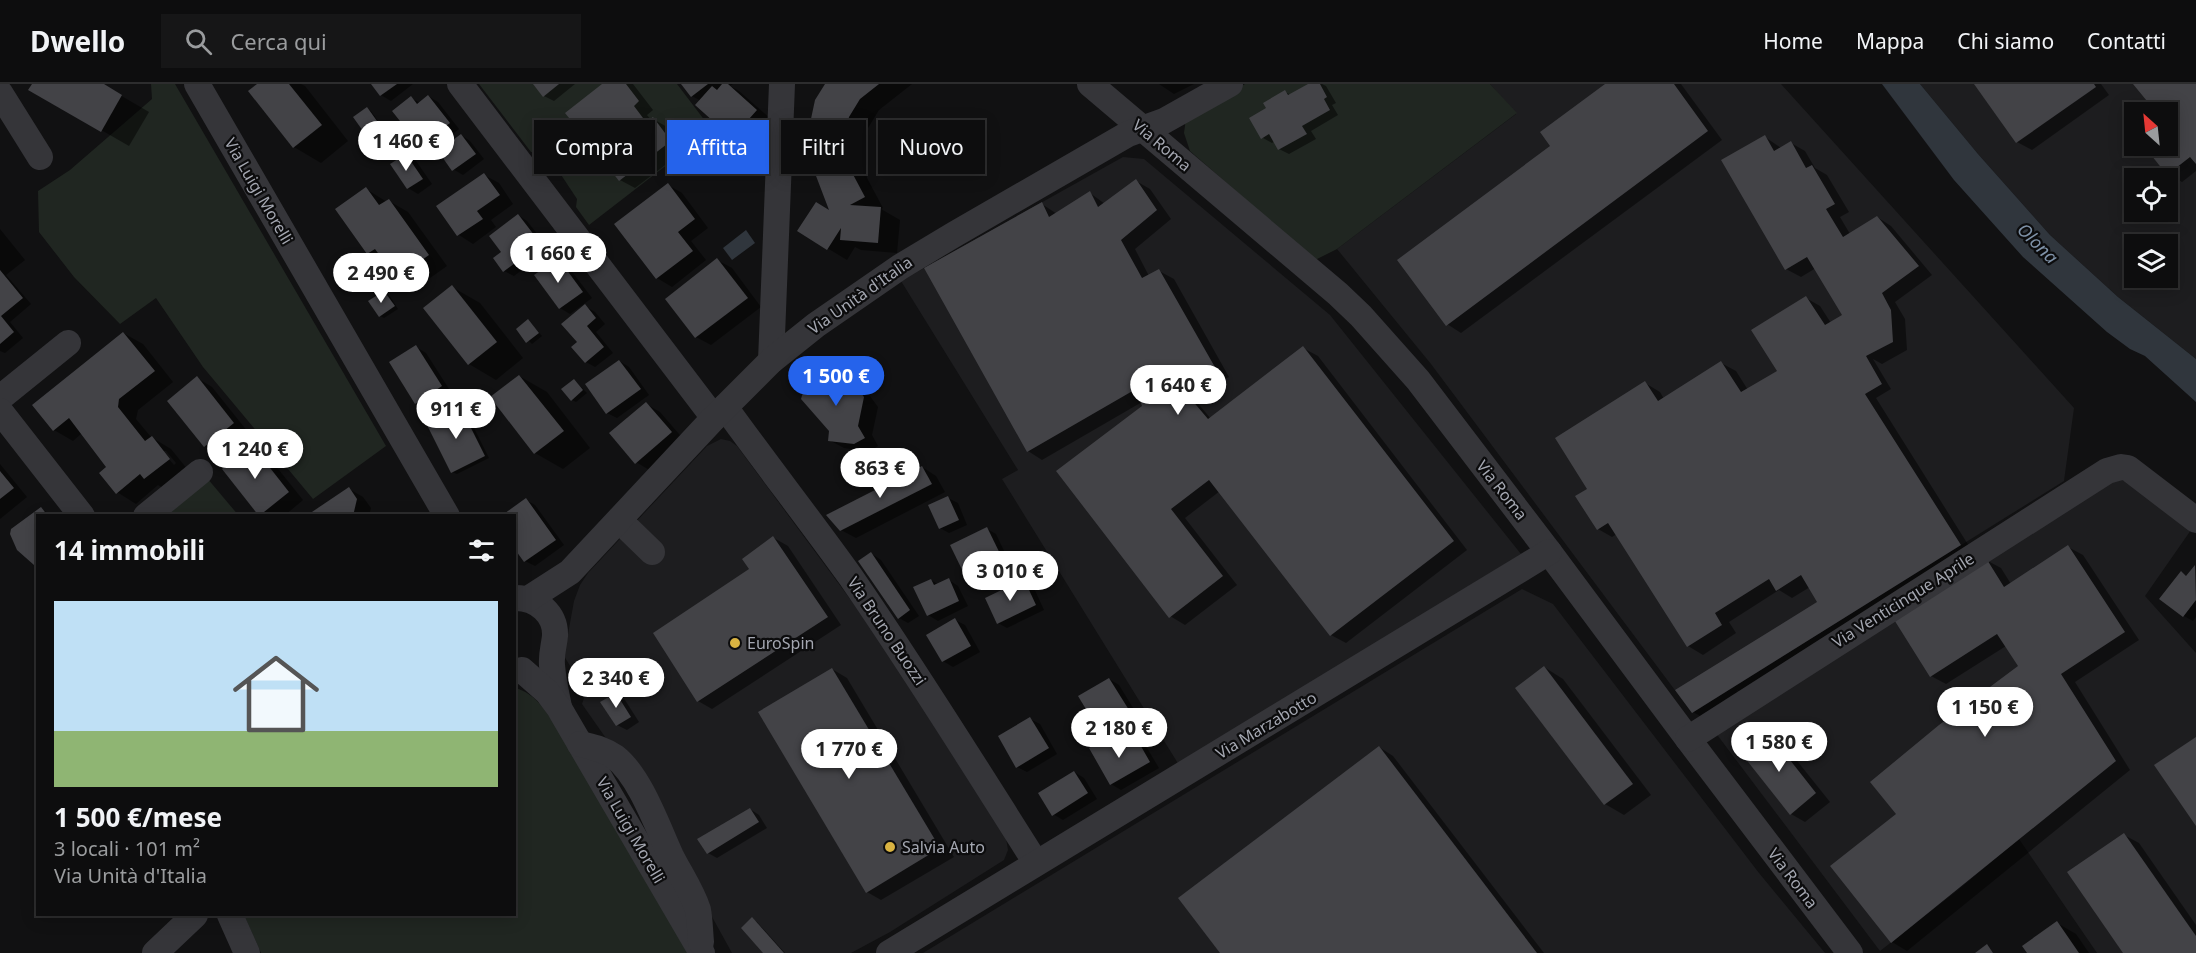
<!DOCTYPE html>
<html lang="it">
<meta charset="utf-8">
<style>
body{margin:0;font-family:"Noto Sans",sans-serif;background:#161617;color:#f1f3f6;height:100vh;display:flex;flex-direction:column;font-size:22px;white-space:nowrap}
*{box-sizing:border-box;margin:0}
p{font-size:20px;color:#9a9c9e}
.icon{flex:none;width:33px;height:33px;fill:none;stroke:currentColor;stroke-width:2;stroke-linecap:round;stroke-linejoin:round}
.map{position:relative;flex:1;overflow:hidden}
.panel{position:absolute;left:36px;top:430px;width:480px;height:402px;display:flex;flex-direction:column;background:#0d0d0e;border-radius:0px;box-shadow:0 3px 15px #0003,0 0 0 2px #2d2d2e}
.panel>*{flex:none}
.guide{position:absolute;left:534px;top:36px;width:570px;height:54px;display:flex;gap:12px}
.needle{width:39px;rotate:333deg}
.controls{position:absolute;left:2124px;top:18px;display:grid;gap:12px}
.controls a{display:grid;place-items:center;width:54px;height:54px;border-radius:0px;background:#0d0d0e;box-shadow:0 3px 15px #0003,0 0 0 2px #2d2d2e;font-size:30px}
.price{position:absolute;translate:-50% -51px;padding:0 14px;border-radius:21px;background:#fff;color:#222;font-size:20px;line-height:39px;filter:drop-shadow(0 2px 3px #0008)}
.price::after{content:'';position:absolute;left:50%;top:36px;width:18px;height:14px;margin-left:-9px;background:inherit;clip-path:polygon(0 0,100% 0,50% 100%)}
.price.active{background:#2563eb;color:#fff}
ul{padding:0;list-style:none}
li{display:grid;align-content:center;gap:12px;height:318px;padding:0 18px}
li+li{border-top:2px solid #2d2d2e}
li span{display:grid;place-items:center;height:186px;border-radius:0px;color:#555}
li>.icon{margin-inline-start:auto}
span .icon{width:108px;height:108px;fill:#fffc;stroke-width:1}
li b{font-size:26px}
h2{display:flex;justify-content:space-between;align-items:center;height:72px;padding:0 18px;font-size:26px}
.tag{padding:0 21px;border-radius:0px;background:#0d0d0e;box-shadow:0 3px 15px #0003,0 0 0 2px #2d2d2e;font-size:21px;line-height:54px}
.tag.active{background:#2563eb;color:#fff}
header{display:flex;align-items:center;gap:36px;box-sizing:border-box;height:84px;padding:0 30px;background:#0d0d0e;border-bottom:2px solid #2d2d2e}
header strong{font-size:28px}
nav{display:flex;gap:33px;margin-inline-start:auto;font-size:21px}
.search{width:420px;height:54px;background:#161617;display:flex;align-items:center;gap:15px;box-sizing:border-box;padding:0 21px;border-radius:0px;color:#9a9c9e;font-size:22px}
.map>svg:first-child{display:block}
.built{fill:#1d1d1f;fill-rule:evenodd}
.green{fill:#202621}
.water{fill:#30363d}
.shadow{fill:#0007;fill-rule:evenodd}
.building{fill:#434347}
.lines{fill:none;stroke-linecap:round;stroke-linejoin:round}
.minor{stroke:#353539;stroke-width:26}
.poi-dot{fill:#d9b342;stroke:#0c0c0d;stroke-width:2}
.labels{text-anchor:middle;dominant-baseline:central;stroke-width:4.5;stroke-linejoin:round;paint-order:stroke}
.street-label{font-size:16px;fill:#a4a7b1;stroke:#0c0c0d}
.poi-label{font-size:16px;fill:#a4a7b1;stroke:#0c0c0d;text-anchor:start}
.water-label{font-size:18px;font-style:italic;fill:#7f92a8;stroke:#0c0c0d}
</style>
<header>
<strong>Dwello</strong>
<div class="search"><svg class="icon" aria-label="search" viewBox="0 0 24 24"><circle cx="10" cy="10" r="6"/><path d="M15 15l6 6"/></svg>Cerca qui</div>
<nav><a>Home</a><a>Mappa</a><a>Chi siamo</a><a>Contatti</a></nav>
</header>
<div class="map">
<svg width="2196" height="869" viewBox="0 0 2196 869">
<rect width="100%" height="100%" fill="#111112"/>
<!-- built -->
<g class="built">
<path d="M1490,0H1781L2074,324L2064,397L1692,629L1431,280L1337,165L1516,30Z"/>
<path d="M1920,0H2196V275L2118,213L2050,151L1978,70ZM2134,28H2168V62H2134ZM2134,94H2168V128H2134ZM2134,160H2168V194H2134Z"/>
<path d="M1123,73L1144,75L1330,231L1521,470L1179,681L1002,395L1018,386L901,197Z"/>
<path d="M721,355L730,357L737,362L867,538L943,652L1006,754L1008,766L1004,776L890,848L851,869H732L621,668L610,660L582,620L586,608L564,572L574,517L580,501L588,489L707,362Z"/>
<path d="M2122,387L2191,446L2145,512L2196,569V869H2097L2019,755L1957,807L1880,867L1715,648Z"/>
<path d="M1522,505L1553,520L1759,789L1825,869H923Z"/>
</g>
<!-- green -->
<g class="green">
<path d="M151,0H175L386,362L313,415L203,283L156,214L120,240L74,193L39,148L38,107L70,86L152,15Z"/>
<path d="M479,0H677L712,46L589,141L576,123L577,115L546,68H531Z"/>
<path d="M1245,0H1490L1517,29L1337,165L1315,176L1190,67L1184,49L1186,34Z"/>
<path d="M207,394L239,432H161Z"/>
<path d="M515,604C535,609 546,627 557,644L690,869H261L244,831H514Z"/>
</g>
<!-- water -->
<g class="water">
<path d="M1882,0H1920L1978,70L2050,151L2118,213L2196,275V318L2145,272L2130,265L2107,248L2023,173L1954,96Z"/>
<path d="M746,146L755,159L732,176L723,164Z"/>
</g>
<!-- shadow -->
<g class="shadow">
<path d="M33,0H101L149,28L129,62L30,5Z"/>
<path d="M260,0H301L305,2L348,57L321,79L294,63Z"/>
<path d="M373,0H413L391,17L381,11Z"/>
<path d="M535,0H575L554,17L544,12Z"/>
<path d="M605,0H633L653,26L647,31L651,36L653,35L667,43L685,66L635,104L620,96L601,72L615,61L610,55L601,62L587,54Z"/>
<path d="M683,0H733L730,2L739,7L771,35L748,61L733,53L698,21L701,17L692,12Z"/>
<path d="M827,0H912L879,26L868,44L862,68L867,94L883,124L881,125L900,136L897,169L861,166L855,163L847,176L799,147L832,128Z"/>
<path d="M1159,0H1194L1174,10Z"/>
<path d="M1311,0H1322L1326,2L1336,19L1332,21L1338,31L1311,47L1316,55L1289,70L1279,65L1275,57L1272,59L1263,54L1268,25L1285,8L1291,11Z"/>
<path d="M1608,0H1681L1722,56L1461,249L1447,240L1552,62Z"/>
<path d="M1976,0H2101L2109,11L2032,66L2017,58Z"/>
<path d="M2135,0H2196V87L2182,98L2168,90L2146,62H2168V28H2157Z"/>
<path d="M428,12L438,18L459,45L445,56L437,51L425,61L416,55L411,14L420,19Z"/>
<path d="M367,25L371,27L380,40L368,48L364,46Z"/>
<path d="M461,51L470,57L484,75L463,91L453,85Z"/>
<path d="M1765,53L1781,64L1791,59L1805,67L1815,84L1827,91L1849,128L1840,133L1850,150L1877,133L1891,142L1932,191L1895,218L1905,235L1907,266L1882,280L1873,275L1891,305L1876,314L1974,470L1747,612L1737,606L1739,610L1702,633L1693,628L1819,518L1810,503L1792,514L1779,506L1729,538L1736,549L1703,571L1688,562L1617,450L1612,453L1598,445L1589,405L1645,299L1660,308L1664,315L1721,279L1736,287L1748,306L1779,287L1806,214L1820,222L1831,239L1844,231L1816,184L1801,193L1786,185Z"/>
<path d="M406,71L416,77L432,100L418,110L408,104L392,81Z"/>
<path d="M484,91L499,99L513,120L491,136L496,143L473,160L459,151L438,123Z"/>
<path d="M1136,97L1150,105L1171,135L1135,165L1149,192L1159,187L1174,195L1229,293L1191,311L1211,335L1303,264L1318,272L1467,466L1346,559L1331,551L1220,407L1185,434L1237,501L1185,541L1170,532L1142,318L1042,376L1028,367L1042,120L1057,130L1090,109L1105,120Z"/>
<path d="M668,101L682,109L708,144L691,157L706,176L672,203L657,194L616,140Z"/>
<path d="M366,105L387,118L389,117L408,128L447,182L416,204L397,193L387,180L368,169Z"/>
<path d="M518,131L527,137L549,165L514,192L504,187L503,168Z"/>
<path d="M0,145L25,176L6,191L31,220L10,238L23,254L5,269L0,267Z"/>
<path d="M558,176L567,181L592,214L570,230L560,224L536,192Z"/>
<path d="M717,176L732,184L761,223L711,261L696,253Z"/>
<path d="M452,203L480,219L523,274L496,296L469,280Z"/>
<path d="M384,208L389,211L398,225L384,234L380,232Z"/>
<path d="M585,222L595,228L605,240L596,248L613,269L595,283L586,278L579,258Z"/>
<path d="M528,237L542,252L532,260L518,246Z"/>
<path d="M123,249L143,260L173,298L138,326L136,335L151,353L171,365L188,386L165,405L158,401L136,420L117,408L108,384L82,349L73,357L54,346ZM162,367H166L176,379L174,381Z"/>
<path d="M416,263L426,269L451,308L426,324L416,318Z"/>
<path d="M619,277L629,283L649,311L617,334L607,329Z"/>
<path d="M833,289L864,304L878,323L872,351L878,362L869,368L844,364L829,356L831,347L823,296Z"/>
<path d="M519,292L547,308L590,364L563,385L535,369L492,314Z"/>
<path d="M197,294L212,303L248,348L220,371L205,362L169,317Z"/>
<path d="M574,296L587,309L576,318L572,316Z"/>
<path d="M646,320L660,328L685,357L651,387L636,378Z"/>
<path d="M461,325L466,328L489,374L457,390L452,388Z"/>
<path d="M252,363L267,371L303,416L284,432L260,431Z"/>
<path d="M0,380L27,413L0,435Z"/>
<path d="M922,383L936,392L945,408L856,454L841,446Z"/>
<path d="M349,405L363,413L371,424L369,432H308Z"/>
<path d="M948,414L958,419L967,441L949,449L940,444Z"/>
<path d="M526,416L535,421L564,461L535,482L525,477L514,432H503Z"/>
<path d="M41,425L54,432H38V481L18,465Z"/>
<path d="M987,445L996,450L1015,490L981,506L971,501Z"/>
<path d="M774,454L788,462L841,541L712,625L698,617L752,486Z"/>
<path d="M2068,463L2083,471L2139,556L2075,598L2130,686L1907,867L1892,858L1833,783L1898,731L2020,582L2006,562L1946,600L1931,592L1986,476L2001,484L2011,500Z"/>
<path d="M872,470L881,476L919,532L908,539L899,534Z"/>
<path d="M2195,483L2196,533L2193,537L2184,532L2187,493Z"/>
<path d="M931,496L939,501L949,496L958,502L968,522L938,537L928,531Z"/>
<path d="M1024,497L1033,502L1044,526L1007,544L998,539Z"/>
<path d="M955,536L965,541L980,568L953,583L943,577Z"/>
<path d="M1544,583L1563,595L1651,711L1624,731L1605,720Z"/>
<path d="M832,585L847,594L954,773L881,816L867,808Z"/>
<path d="M1109,595L1119,601L1138,632L1108,649L1099,644Z"/>
<path d="M616,610L625,616L639,638L627,646L617,641Z"/>
<path d="M1030,635L1040,640L1057,670L1027,688L1017,683Z"/>
<path d="M1768,650L1782,658L1830,718L1805,738L1791,730Z"/>
<path d="M1124,655L1134,661L1138,658L1147,664L1159,684L1121,706L1111,700L1105,657L1113,661Z"/>
<path d="M1379,663L1393,672L1544,869H1222Z"/>
<path d="M1074,688L1084,694L1097,715L1063,736L1053,730Z"/>
<path d="M750,725L759,731L767,744L717,774L708,769Z"/>
<path d="M2124,751L2139,759L2196,841V869H2125Z"/>
<path d="M752,835L757,838L785,869H765Z"/>
<path d="M2057,839L2076,850L2089,869H2029Z"/>
</g>
<!-- building -->
<g class="building">
<path d="M32,0H104L122,11L101,48L28,6Z"/>
<path d="M257,0H289L322,41L293,64L248,7Z"/>
<path d="M371,0H397L380,12Z"/>
<path d="M533,0H559L543,13Z"/>
<path d="M602,0H626L639,17L634,22L646,38L653,33L671,57L619,97L599,71L613,61L600,44L586,55L565,29Z"/>
<path d="M681,0H708L691,13Z"/>
<path d="M722,0H728L757,26L732,54L695,21L712,2L717,6Z"/>
<path d="M825,0H879L860,15L849,33L843,56L848,81L865,113L850,121L881,123L878,159L840,156L841,144L827,166L797,147L816,118L829,126L805,63L815,16Z"/>
<path d="M1308,0H1320L1327,13L1324,15L1330,26L1302,42L1307,50L1278,66L1269,50L1261,55L1249,34L1266,24L1263,19L1285,6L1288,11Z"/>
<path d="M1605,0H1674L1708,47L1446,242L1397,176L1550,62L1540,48Z"/>
<path d="M1974,0H2094L2096,3L2016,59Z"/>
<path d="M2133,0H2196V80L2190,73L2167,91L2144,62H2168V28H2156Z"/>
<path d="M428,11L450,39L434,51L429,45L415,56L392,27L411,12L417,20Z"/>
<path d="M367,23L377,37L363,47L353,33Z"/>
<path d="M461,50L476,70L452,87L438,67Z"/>
<path d="M1765,51L1774,67L1791,57L1806,84L1812,81L1835,120L1826,125L1843,153L1877,132L1919,182L1882,209L1891,226L1893,258L1866,272L1882,300L1865,310L1961,461L1692,629L1675,606L1817,518L1801,491L1776,507L1769,495L1715,529L1722,541L1687,563L1608,439L1597,446L1575,412L1587,405L1555,354L1645,297L1658,317L1721,277L1741,308L1777,287L1751,246L1806,212L1825,241L1842,231L1807,173L1785,186L1721,76Z"/>
<path d="M406,70L423,95L407,105L390,80Z"/>
<path d="M484,89L500,111L477,127L483,135L457,152L436,122Z"/>
<path d="M1136,95L1157,126L1121,156L1142,194L1159,185L1216,285L1180,302L1208,335L1303,262L1454,457L1330,552L1209,396L1171,425L1223,492L1169,534L1056,387L1142,322L1136,305L1027,368L924,184L1042,118L1049,133L1090,107L1098,123Z"/>
<path d="M668,99L695,135L678,148L693,167L656,195L614,140Z"/>
<path d="M366,103L379,121L389,115L429,171L396,194L375,165L367,170L335,125Z"/>
<path d="M518,130L541,160L503,188L493,174L501,168L489,152Z"/>
<path d="M558,174L583,208L559,225L534,191Z"/>
<path d="M717,174L748,214L695,254L665,215Z"/>
<path d="M0,186L23,214L1,232L14,248L0,260Z"/>
<path d="M452,201L497,258L468,281L423,224Z"/>
<path d="M384,207L395,222L379,233L368,217Z"/>
<path d="M585,220L596,234L587,242L604,263L585,279L571,263L577,258L561,240Z"/>
<path d="M528,235L539,249L526,259L516,245Z"/>
<path d="M123,248L155,287L119,315L118,323L145,357L152,352L170,375L144,395L140,390L116,410L99,389L106,383L69,334L53,347L32,321Z"/>
<path d="M416,261L442,302L415,320L389,278Z"/>
<path d="M619,276L641,305L606,330L585,300Z"/>
<path d="M833,288L838,295L850,294L864,313L858,342L865,354L854,360L828,357L829,347L801,315L807,295H823Z"/>
<path d="M519,291L564,347L534,370L490,313Z"/>
<path d="M197,292L234,339L204,363L167,317Z"/>
<path d="M574,295L583,306L571,317L561,305Z"/>
<path d="M646,318L672,348L635,380L609,349Z"/>
<path d="M461,324L485,372L451,389L427,341Z"/>
<path d="M252,361L289,408L259,432L222,385Z"/>
<path d="M922,382L932,400L840,447L826,431Z"/>
<path d="M0,387L14,404L0,415Z"/>
<path d="M349,403L357,415L353,432H306Z"/>
<path d="M948,412L959,436L939,445L928,421Z"/>
<path d="M526,414L556,456L524,478L514,464V432H501Z"/>
<path d="M41,423L48,432H38V479L34,481L17,466L10,450L11,445Z"/>
<path d="M987,443L1007,484L970,502L950,461Z"/>
<path d="M773,452L828,533L697,618L653,549L749,485L742,475Z"/>
<path d="M2068,461L2125,548L2061,590L2116,677L1891,859L1830,782L1896,730L1870,698L1939,641L2018,582L1997,550L1930,593L1893,534L1986,474L2004,503Z"/>
<path d="M871,468L910,526L898,535L858,477Z"/>
<path d="M2195,481L2196,516L2183,533L2159,515L2181,487L2186,492Z"/>
<path d="M949,494L959,517L927,532L913,503L931,495L934,501Z"/>
<path d="M1024,495L1036,521L997,540L985,514Z"/>
<path d="M955,534L971,562L942,578L926,551Z"/>
<path d="M1544,582L1633,700L1604,721L1515,604Z"/>
<path d="M832,584L940,764L866,809L758,628Z"/>
<path d="M1109,594L1129,626L1098,645L1078,612Z"/>
<path d="M616,609L631,633L616,642L600,618Z"/>
<path d="M1030,633L1049,664L1016,684L998,652Z"/>
<path d="M1768,648L1816,709L1790,731L1741,669Z"/>
<path d="M1124,653L1129,662L1138,657L1150,678L1110,701L1089,664L1105,655L1109,662Z"/>
<path d="M2196,653V742L2154,681Z"/>
<path d="M1379,662L1537,869H1220L1178,814Z"/>
<path d="M1074,687L1088,709L1052,732L1038,709Z"/>
<path d="M750,724L759,738L707,770L697,755Z"/>
<path d="M2124,749L2196,852V869H2123L2067,788Z"/>
<path d="M752,833L784,869H763L741,844Z"/>
<path d="M2057,837L2079,869H2027L2022,862Z"/>
<path d="M1987,860L1993,869H1975Z"/>
</g>
<g class="lines">
<!-- minor -->
<g class="minor">
<path d="M197,0L447,432"/>
<path d="M460,0L714,334"/>
<path d="M1090,0L1338,210L1361,232L1418,296L1549,468L1688,655L1850,869"/>
<path d="M0,9L40,73"/>
<path d="M771,277L782,0"/>
<path d="M0,314L68,259"/>
<path d="M725,323C766,380 809,435 850,492C915,586 975,683 1036,779"/>
<path d="M0,327L82,432"/>
<path d="M146,432L200,388"/>
<path d="M619,436L652,468"/>
<path d="M516,514C537,514 556,530 555,552C554,562 551,570 552,581C553,595 556,609 559,623"/>
<path d="M528,515L570,488L714,334L771,277L816,241L900,183L955,150L1128,50L1164,37L1230,0"/>
<path d="M522,586L547,608L559,624L702,869"/>
<path d="M1688,655L2107,387L2121,383L2128,384L2196,436"/>
<path d="M580,660C592,663 604,665 615,673C640,692 658,744 671,772C680,790 692,807 698,826C700,837 700,847 701,858"/>
<path d="M230,831L247,869"/>
<path d="M155,869L195,831"/>
<path d="M889,869L1549,468"/>
</g>
</g>
<!-- markers -->
<g class="poi-dot">
<circle cx="735" cy="559" r="6"/>
<circle cx="890" cy="763" r="6"/>
</g>
<g class="labels">
<!-- street labels -->
<g class="street-label">
<text transform="translate(1162 61) rotate(40)">Via Roma</text>
<text transform="translate(259 107) rotate(60)">Via Luigi Morelli</text>
<text transform="translate(860 211) rotate(-35)">Via Unità d'Italia</text>
<text transform="translate(1502 406) rotate(52)">Via Roma</text>
<text transform="translate(1903 516) rotate(-32)">Via Venticinque Aprile</text>
<text transform="translate(887 547) rotate(56)">Via Bruno Buozzi</text>
<text transform="translate(1266 641) rotate(-31)">Via Marzabotto</text>
<text transform="translate(631 746) rotate(60)">Via Luigi Morelli</text>
<text transform="translate(1793 794) rotate(53)">Via Roma</text>
</g>
<!-- poi labels -->
<g class="poi-label">
<text x="747" y="559">EuroSpin</text>
<text x="902" y="763">Salvia Auto</text>
</g>
<!-- water labels -->
<g class="water-label">
<text transform="translate(2038 159) rotate(45)">Olona</text>
</g>
</g>
</svg>
<div class="controls">
<a><svg class="needle" viewBox="-14 -14 28 28"><path d="M0-13l5 13h-10z" fill="#e53935"/><path d="M0 13l5-13h-10z" fill="#9a9c9e"/></svg></a>
<a><svg class="icon" aria-label="locate" viewBox="0 0 24 24"><circle cx="12" cy="12" r="6"/><path d="M12 2v4M12 18v4M2 12h4M18 12h4"/></svg></a>
<a><svg class="icon" aria-label="layers" viewBox="0 0 24 24"><path d="M12 4l9 5-9 5-9-5zM3 14l9 5 9-5"/></svg></a>
</div>
<b class="price" style="left:406px;top:88px">1 460 €</b>
<b class="price" style="left:558px;top:200px">1 660 €</b>
<b class="price" style="left:381px;top:220px">2 490 €</b>
<b class="price active" style="left:836px;top:323px">1 500 €</b>
<b class="price" style="left:1178px;top:332px">1 640 €</b>
<b class="price" style="left:456px;top:356px">911 €</b>
<b class="price" style="left:255px;top:396px">1 240 €</b>
<b class="price" style="left:880px;top:415px">863 €</b>
<b class="price" style="left:1010px;top:518px">3 010 €</b>
<b class="price" style="left:616px;top:625px">2 340 €</b>
<b class="price" style="left:1985px;top:654px">1 150 €</b>
<b class="price" style="left:1119px;top:675px">2 180 €</b>
<b class="price" style="left:1779px;top:689px">1 580 €</b>
<b class="price" style="left:849px;top:696px">1 770 €</b>
<div class="guide">
<a class="tag">Compra</a>
<a class="tag active">Affitta</a>
<a class="tag">Filtri</a>
<a class="tag">Nuovo</a>
</div>
<section class="panel">
<h2>14 immobili<svg class="icon" aria-label="filters" viewBox="0 0 24 24"><path d="M4 7h16M4 17h16"/><circle cx="9" cy="7" r="2"/><circle cx="15" cy="17" r="2"/></svg></h2>
<ul>
<li><span style="background:linear-gradient(#bfe0f5 70%,#8fb573 0)"><svg class="icon" aria-label="home" viewBox="0 0 24 24"><path d="M3 11l9-7 9 7M6 9v11h12V9"/></svg></span><div><b>1 500 €/mese</b><p>3 locali · 101 m²</p><p>Via Unità d'Italia</p></div></li>
</ul>
</section>
</div>
